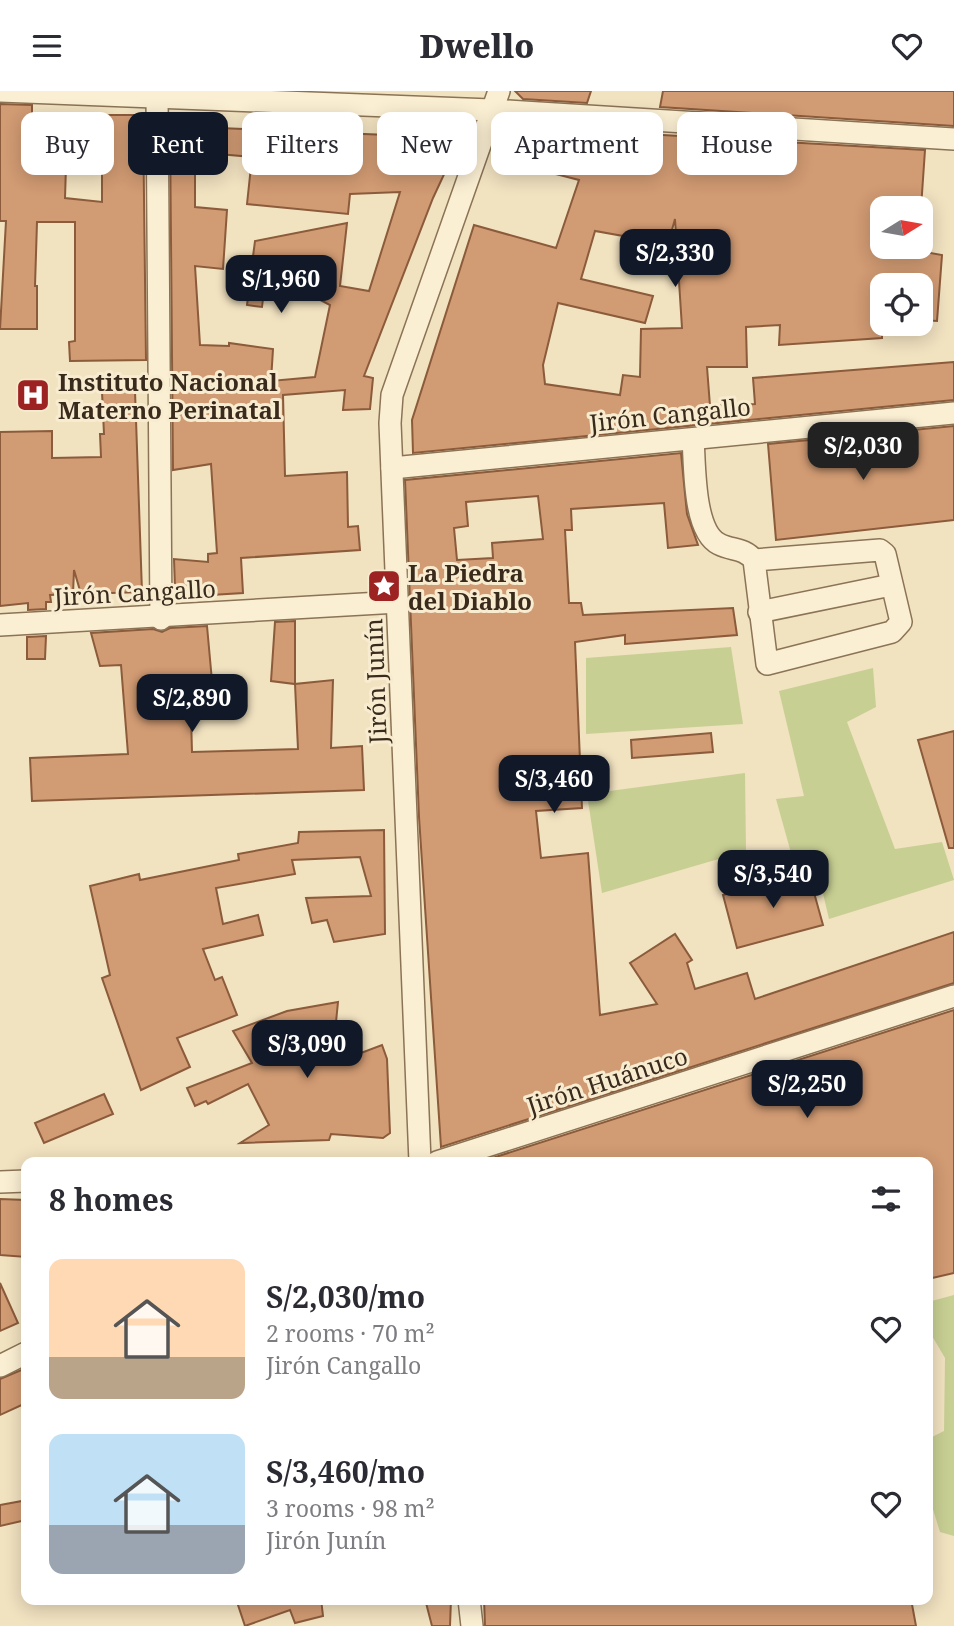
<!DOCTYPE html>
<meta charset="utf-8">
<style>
body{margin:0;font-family:"Noto Serif",serif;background:#f7f7f7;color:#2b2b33;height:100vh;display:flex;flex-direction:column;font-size:26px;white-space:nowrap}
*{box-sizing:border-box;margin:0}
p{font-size:23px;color:#7c7c81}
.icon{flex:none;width:38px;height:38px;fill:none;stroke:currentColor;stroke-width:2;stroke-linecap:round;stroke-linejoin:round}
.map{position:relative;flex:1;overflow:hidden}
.panel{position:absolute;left:21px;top:1066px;width:912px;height:448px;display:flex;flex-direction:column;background:#fff;border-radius:14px;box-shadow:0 4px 18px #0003}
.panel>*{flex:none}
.banner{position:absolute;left:21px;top:21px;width:914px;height:63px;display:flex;gap:14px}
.needle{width:46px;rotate:79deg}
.fabs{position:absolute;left:870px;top:105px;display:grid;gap:14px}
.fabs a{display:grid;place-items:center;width:63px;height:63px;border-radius:14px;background:#fff;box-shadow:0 4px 18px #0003;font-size:35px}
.price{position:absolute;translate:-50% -60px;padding:0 16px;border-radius:14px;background:#111827;color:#fff;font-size:23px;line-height:46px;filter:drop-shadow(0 2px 4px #0008)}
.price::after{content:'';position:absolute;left:50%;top:42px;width:21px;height:16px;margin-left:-10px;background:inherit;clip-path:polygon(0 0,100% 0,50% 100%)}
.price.active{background:#222;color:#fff}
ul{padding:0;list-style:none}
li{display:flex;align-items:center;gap:21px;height:175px;padding:0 28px}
li span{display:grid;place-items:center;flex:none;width:196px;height:140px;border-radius:14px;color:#555}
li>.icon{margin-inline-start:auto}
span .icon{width:84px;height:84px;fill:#fffc;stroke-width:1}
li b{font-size:30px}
h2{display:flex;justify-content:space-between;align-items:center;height:84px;padding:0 28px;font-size:30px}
.tag{padding:0 24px;border-radius:14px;background:#fff;box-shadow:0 4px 18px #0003;font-size:24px;line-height:63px}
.tag.active{background:#111827;color:#fff}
header{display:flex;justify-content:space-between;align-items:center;height:91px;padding:0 28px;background:#fff;font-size:32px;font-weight:800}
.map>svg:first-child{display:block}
.green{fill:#c8cf93}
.building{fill:#d19b73;stroke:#8b5b3b;stroke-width:2;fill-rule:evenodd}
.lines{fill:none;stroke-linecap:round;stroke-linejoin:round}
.minor-casing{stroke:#8b7356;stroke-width:24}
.minor{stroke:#fbefd3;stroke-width:21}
.labels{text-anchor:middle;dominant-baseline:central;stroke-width:6;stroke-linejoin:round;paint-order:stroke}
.poi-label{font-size:24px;font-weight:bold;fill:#392a1c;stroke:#f8ecd0;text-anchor:start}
.street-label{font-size:24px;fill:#392a1c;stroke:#f8ecd0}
</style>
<header><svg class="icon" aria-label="menu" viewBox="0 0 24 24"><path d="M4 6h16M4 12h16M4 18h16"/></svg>Dwello<svg class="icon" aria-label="heart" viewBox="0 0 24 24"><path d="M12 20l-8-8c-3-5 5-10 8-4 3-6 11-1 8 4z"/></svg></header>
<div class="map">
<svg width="954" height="1535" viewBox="0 0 954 1535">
<rect width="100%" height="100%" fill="#f1e2c0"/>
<!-- green -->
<g class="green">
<path d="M731,556L743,633L586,643V567Z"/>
<path d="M873,577L876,616L847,631L895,758L942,751L954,789L829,828L813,760L793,769L776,708L804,705L779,600Z"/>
<path d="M745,682L746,760L602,802L587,703Z"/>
<path d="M954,1204V1445L940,1441L928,1402V1348L944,1340L945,1267L928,1238V1211Z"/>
</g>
<!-- building -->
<g class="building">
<path d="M515,0H591L587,12L523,8Z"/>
<path d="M663,0H954V35L660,16Z"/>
<path d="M0,13L32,14V24H143L146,269L70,270L69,251L75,250V131H37L35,195H37V238H0L6,130H0ZM66,75H102V111L65,107Z"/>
<path d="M170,35L461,47L433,107L364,285L373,287L370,318L343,319L345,299L283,304L285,385L347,381L348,436L358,435L360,459L241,467L243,502L211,504L175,497L174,468L208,471V463L217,462L211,373L173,379ZM195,61L252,66L247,113L348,123L350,103L400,101L369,200L340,195L347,132L255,150L252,173L330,214L315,286L271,290L273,258L229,252V255L200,254L195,175L223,178L227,119L195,116Z"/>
<path d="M504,35L925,59L921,117H882V156H919V160L942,164L937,230L922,229L924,191L893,190V194H882V247L779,254L780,234L746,236L747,276H707L710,315L755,313L753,287L954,271V309L413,362L412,329L474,134L556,157L579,89L494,67ZM675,128L682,237L641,238L640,286L623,284L620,304L545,293L543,274L558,212L645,232L653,205L581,188L595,140L668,153Z"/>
<path d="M249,199L264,200L262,216L247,214Z"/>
<path d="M135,300L142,501L81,503L74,479L73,503L50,504L51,511H46V518L28,519V512L0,515V341L52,340V367L101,366L100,343H104L102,301Z"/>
<path d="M954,335V429L776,449L768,353Z"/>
<path d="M681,362L687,423L698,454L668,457L664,412L571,418L572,439H565L569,512H581L583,524L733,517L737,544L625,553V544L575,551L582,717L536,720L541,767L588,762L600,924L657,913L630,872L675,843L692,869L687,872L695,898L747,882L755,908L954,841V892L441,1056L419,726L405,389ZM538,405L543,448L492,452L493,467L457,469L454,437L468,435L466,411Z"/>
<path d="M295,530V593L271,590L275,531Z"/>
<path d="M207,535L212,590H190L192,661L298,658L295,593L333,589L331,657L362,655L364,699L32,710L30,667L128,663L121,574L100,575L91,542L153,538L162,541L170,537Z"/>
<path d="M46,545L45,568H27V546Z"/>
<path d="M954,640V757H949L918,649Z"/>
<path d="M711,642L713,661L632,667L631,649Z"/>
<path d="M384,739L385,843L334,851L327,829L312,832L306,807L371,805L360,766L292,769L295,783L216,797L223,833L258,824L263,844L203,858L215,889L222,886L237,924L177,947L190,976L141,999L102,887L110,884L90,795L139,783L140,789L239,769L238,763L298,752L299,741Z"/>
<path d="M808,780L823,834L737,857L723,804Z"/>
<path d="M338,911L335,941L353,965L382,954L387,968L390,1042L383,1047L331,1043L329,1049L240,1052L269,1034L248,993L208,1013L206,1010L195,1015L187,997L252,972L233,940L287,920Z"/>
<path d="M954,919V1182L928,1188V1071H480Z"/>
<path d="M104,1003L113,1023L44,1052L35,1032Z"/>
<path d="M0,1108L26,1109V1166L0,1164Z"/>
<path d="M0,1192L18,1232L0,1240Z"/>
<path d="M26,1277V1312L0,1324V1288Z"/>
<path d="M22,1410L26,1429L0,1435V1414Z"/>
<path d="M236,1508H321L323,1525L295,1532L290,1519L245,1535Z"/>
<path d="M425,1508H451L450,1535H432Z"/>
<path d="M484,1508H911L916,1535H485Z"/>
</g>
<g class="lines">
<!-- minor casing -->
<g class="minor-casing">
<g id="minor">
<path d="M0,0L491,19L954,48"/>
<path d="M157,5L161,528"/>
<path d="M693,348C695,374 693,440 719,453C732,460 743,456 754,469L880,459L885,463L901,531L892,541L767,573L754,469"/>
<path d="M392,377L954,322"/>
<path d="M759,521L891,494"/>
<path d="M0,534L398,511"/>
<path d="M420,1071L390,332L392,304L499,0"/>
<path d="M437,1071L954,905"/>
<path d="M0,1091L26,1090"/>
<path d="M0,1275L26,1262"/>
<path d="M469,1508L472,1535"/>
</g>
</g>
<!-- minor -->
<use href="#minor" class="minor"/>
</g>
<!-- icons -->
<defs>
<g id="hospital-square" transform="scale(1.75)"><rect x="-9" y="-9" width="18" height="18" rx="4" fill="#9d2323" stroke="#f8ecd0"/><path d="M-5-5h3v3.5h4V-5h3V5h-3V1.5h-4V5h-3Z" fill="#fff"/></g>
<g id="sight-square" transform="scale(1.75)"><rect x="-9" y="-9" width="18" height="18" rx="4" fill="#9d2323" stroke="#f8ecd0"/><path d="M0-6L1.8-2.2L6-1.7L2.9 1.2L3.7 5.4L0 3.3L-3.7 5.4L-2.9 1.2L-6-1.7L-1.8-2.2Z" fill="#fff"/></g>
</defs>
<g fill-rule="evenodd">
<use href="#hospital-square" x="33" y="304"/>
<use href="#sight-square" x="384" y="495"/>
</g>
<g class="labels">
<!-- poi labels -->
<g class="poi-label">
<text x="58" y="290">Instituto Nacional<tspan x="58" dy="28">Materno Perinatal</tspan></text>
<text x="408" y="481">La Piedra<tspan x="408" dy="28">del Diablo</tspan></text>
</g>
<!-- street labels -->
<g class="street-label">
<text transform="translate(670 323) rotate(-6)">Jirón Cangallo</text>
<text transform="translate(135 501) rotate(-3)">Jirón Cangallo</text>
<text transform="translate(375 590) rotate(-92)">Jirón Junín</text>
<text transform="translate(607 989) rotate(-18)">Jirón Huánuco</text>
</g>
</g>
</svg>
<div class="fabs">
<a><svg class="needle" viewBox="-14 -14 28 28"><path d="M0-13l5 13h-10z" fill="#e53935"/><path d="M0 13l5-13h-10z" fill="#7c7c81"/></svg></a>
<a><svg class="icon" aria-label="locate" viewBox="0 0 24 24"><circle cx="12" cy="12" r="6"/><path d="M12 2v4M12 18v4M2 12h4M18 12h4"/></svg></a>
</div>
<b class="price" style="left:675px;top:198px">S/2,330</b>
<b class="price" style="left:281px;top:224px">S/1,960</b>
<b class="price active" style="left:863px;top:391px">S/2,030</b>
<b class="price" style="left:192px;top:643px">S/2,890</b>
<b class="price" style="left:554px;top:724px">S/3,460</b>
<b class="price" style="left:773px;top:819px">S/3,540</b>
<b class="price" style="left:307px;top:989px">S/3,090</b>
<b class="price" style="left:807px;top:1029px">S/2,250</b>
<div class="banner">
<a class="tag">Buy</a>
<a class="tag active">Rent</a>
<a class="tag">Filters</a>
<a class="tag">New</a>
<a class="tag">Apartment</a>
<a class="tag">House</a>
</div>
<section class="panel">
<h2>8 homes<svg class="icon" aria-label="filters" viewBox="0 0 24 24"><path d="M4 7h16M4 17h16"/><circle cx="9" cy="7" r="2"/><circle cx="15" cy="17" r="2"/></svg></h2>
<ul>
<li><span style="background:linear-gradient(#ffd9b3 70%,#b9a48a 0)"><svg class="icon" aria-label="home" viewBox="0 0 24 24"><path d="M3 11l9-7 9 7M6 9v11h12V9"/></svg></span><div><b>S/2,030/mo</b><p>2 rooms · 70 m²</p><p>Jirón Cangallo</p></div><svg class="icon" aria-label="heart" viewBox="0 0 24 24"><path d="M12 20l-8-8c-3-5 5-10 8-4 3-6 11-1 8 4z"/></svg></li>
<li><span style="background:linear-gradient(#bfe0f5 65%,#9aa5b1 0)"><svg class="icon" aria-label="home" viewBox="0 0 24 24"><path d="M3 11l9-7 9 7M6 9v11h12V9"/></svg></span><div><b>S/3,460/mo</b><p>3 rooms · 98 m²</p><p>Jirón Junín</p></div><svg class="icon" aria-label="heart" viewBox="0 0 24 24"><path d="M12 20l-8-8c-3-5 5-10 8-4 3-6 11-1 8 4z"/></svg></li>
</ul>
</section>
</div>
